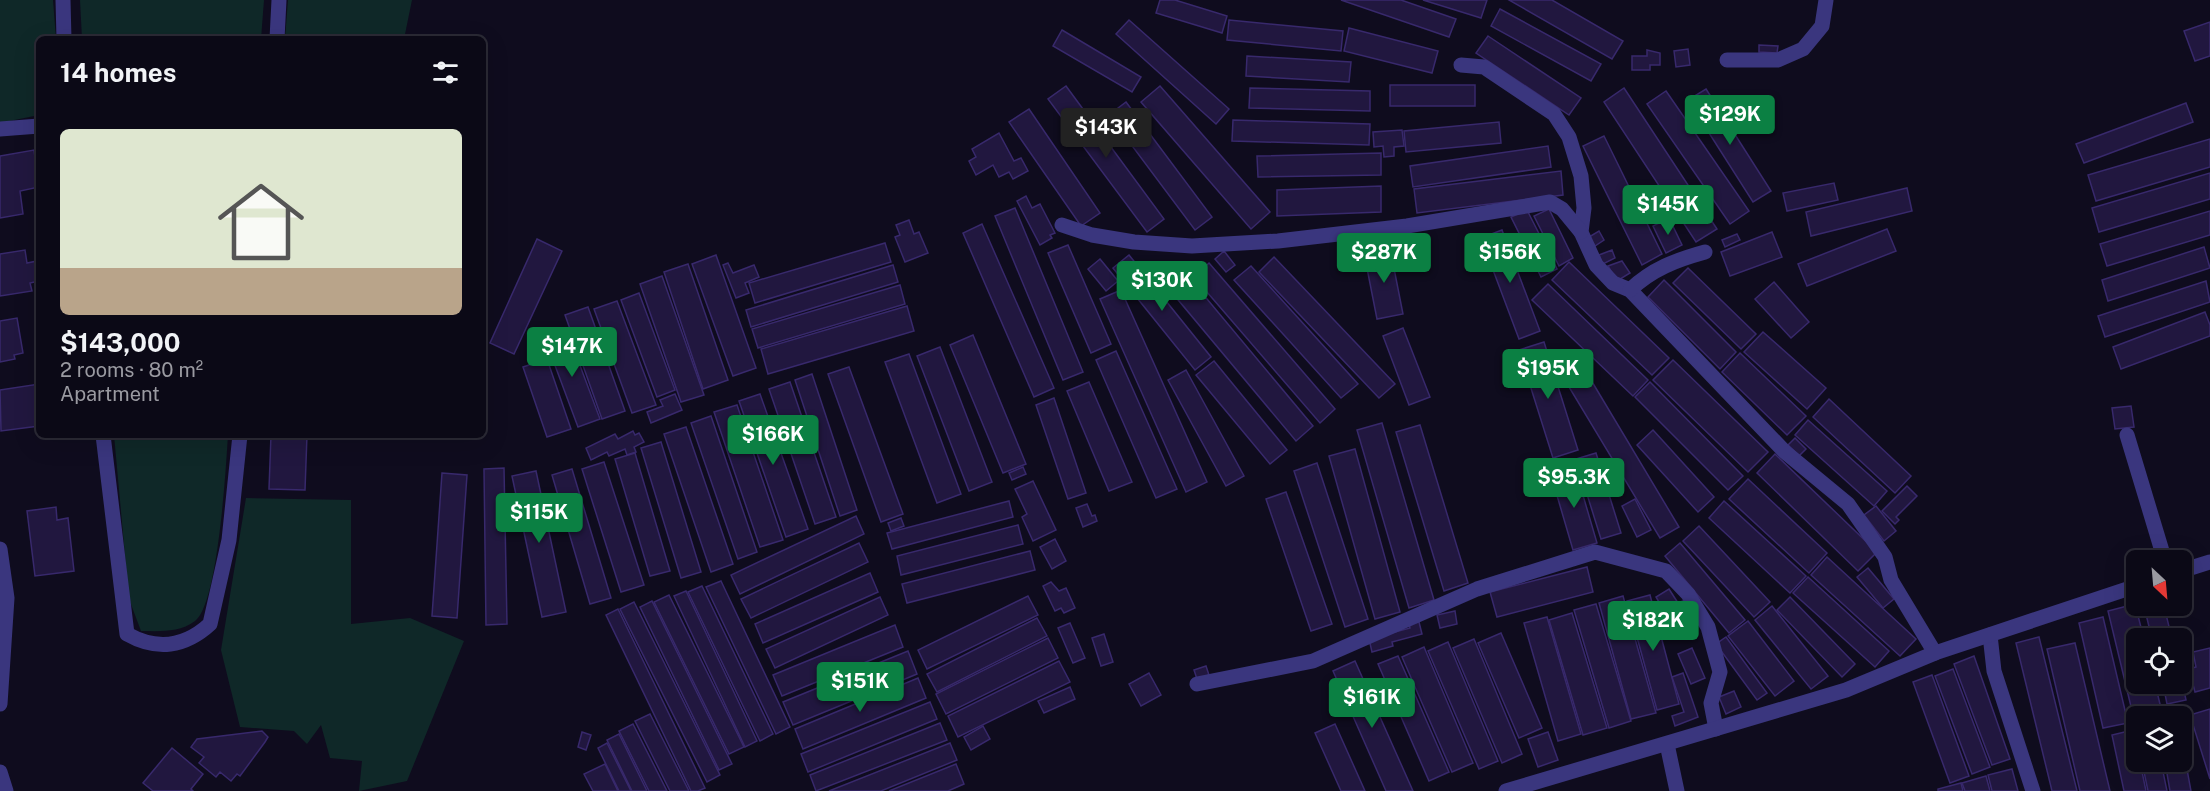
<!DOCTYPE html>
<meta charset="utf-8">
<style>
body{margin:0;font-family:"Public Sans",sans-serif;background:#14121f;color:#f1f3f6;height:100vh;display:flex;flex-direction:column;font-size:22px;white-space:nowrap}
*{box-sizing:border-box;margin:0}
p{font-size:20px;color:#9a9aa1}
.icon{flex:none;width:33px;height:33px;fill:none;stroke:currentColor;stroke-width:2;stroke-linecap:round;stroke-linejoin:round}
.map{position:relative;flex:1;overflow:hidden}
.sheet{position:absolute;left:36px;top:36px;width:450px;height:402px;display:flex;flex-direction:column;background:#0b0916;border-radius:9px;box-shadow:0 6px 24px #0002,0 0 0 2px #2b2a35}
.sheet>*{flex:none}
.needle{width:39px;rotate:154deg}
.tools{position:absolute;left:2126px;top:550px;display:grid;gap:12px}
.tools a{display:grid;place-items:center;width:66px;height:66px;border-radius:9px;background:#0b0916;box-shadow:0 6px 24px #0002,0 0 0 2px #2b2a35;font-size:30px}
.price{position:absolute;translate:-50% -51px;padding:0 14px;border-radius:6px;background:#0b8043;color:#fff;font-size:20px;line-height:39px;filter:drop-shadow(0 2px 3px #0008)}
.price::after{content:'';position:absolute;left:50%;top:36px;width:18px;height:14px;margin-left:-9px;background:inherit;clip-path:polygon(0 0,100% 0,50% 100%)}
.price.on{background:#222;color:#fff}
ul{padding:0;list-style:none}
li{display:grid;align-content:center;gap:12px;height:318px;padding:0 24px}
li span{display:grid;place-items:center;height:186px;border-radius:9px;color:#555}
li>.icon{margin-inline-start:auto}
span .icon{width:108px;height:108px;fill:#fffc;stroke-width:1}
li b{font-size:26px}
h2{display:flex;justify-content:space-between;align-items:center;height:72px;padding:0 24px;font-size:26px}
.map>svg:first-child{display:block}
.green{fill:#0f2828}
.building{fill:#21173f;stroke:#38296c;stroke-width:1.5}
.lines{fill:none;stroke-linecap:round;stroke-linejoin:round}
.minor{stroke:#3a367e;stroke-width:15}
</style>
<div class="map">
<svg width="2210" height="791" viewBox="0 0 2210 791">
<rect width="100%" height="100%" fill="#0f0c1e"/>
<!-- green -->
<g class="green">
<path d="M0,0H53L56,39H39V115L0,123Z"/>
<path d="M80,0H264L261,39H82Z"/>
<path d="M288,0H412L404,39H285Z"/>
<path d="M114,435H228C226,468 218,604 195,621C179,633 159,631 141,631L129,599Z"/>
<path d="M246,498L351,500V624L410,618L464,641L407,781L359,791L362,761L330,758L321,725L307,744L294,731L240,727L221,650Z"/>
</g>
<!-- building -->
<g class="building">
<path d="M1160,0H1175L1227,16L1222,33L1156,13Z"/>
<path d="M1341,0H1401L1456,19L1449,37Z"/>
<path d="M1423,0H1487L1481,18Z"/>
<path d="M1509,0H1552L1623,41L1612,59Z"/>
<path d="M1500,9L1601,64L1591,81L1491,26Z"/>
<path d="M1129,20L1229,109L1216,124L1116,34Z"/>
<path d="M1229,20L1343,31L1341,51L1227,40Z"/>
<path d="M2210,22V56L2195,61L2184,31Z"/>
<path d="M1349,28L1438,51L1432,73L1344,51Z"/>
<path d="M1062,30L1141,77L1132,92L1053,46Z"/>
<path d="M1488,36L1581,98L1569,115L1476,53Z"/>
<path d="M1759,45L1778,46L1777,53L1759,52Z"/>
<path d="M1688,49L1690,65L1676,67L1674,51Z"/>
<path d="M1647,50L1660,53V65H1650V70H1632V56H1647Z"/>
<path d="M1247,56L1351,62L1349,82L1246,76Z"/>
<rect x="1390" y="85" width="85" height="21"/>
<path d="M1066,86L1164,219L1147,232L1048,99Z"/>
<path d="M1160,86L1270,212L1251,229L1141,102Z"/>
<path d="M1250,88L1370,91V111L1249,108Z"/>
<path d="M1624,88L1717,229L1696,242L1604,102Z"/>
<path d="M1706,89L1771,191L1753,202L1688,100Z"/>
<path d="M1666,91L1749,211L1730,224L1647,104Z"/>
<path d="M1126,102L1212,217L1195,230L1109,115Z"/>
<path d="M2186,103L2193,122L2084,163L2076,144Z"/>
<path d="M1029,109L1100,213L1081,226L1009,122Z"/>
<path d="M1233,120L1370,124L1369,145L1232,141Z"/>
<path d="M1499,122L1501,143L1406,152L1404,131Z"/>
<path d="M1402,130L1404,146L1394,147V156L1384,157L1383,146L1374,147L1373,132Z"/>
<path d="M999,133L1014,161L1021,158L1028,171L1013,179L1009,172L999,177L993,165L976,175L969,161L976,157L972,149Z"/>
<path d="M1604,136L1662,254L1642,265L1583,146Z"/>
<path d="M2210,139V167L2096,201L2088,175Z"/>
<path d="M1548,146L1551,167L1413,187L1410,166Z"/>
<path d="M34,150L39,187L20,191L23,214L0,218V156Z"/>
<path d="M1381,153V175L1258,177L1257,156Z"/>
<path d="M1561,171L1563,195L1417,213L1414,189Z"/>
<path d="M2210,173V199L2099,232L2092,208Z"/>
<path d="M1834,183L1838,200L1787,211L1783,193Z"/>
<path d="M1381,186V212L1277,216V190Z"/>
<path d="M1907,188L1912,211L1811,236L1806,212Z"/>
<path d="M1026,196L1032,208L1040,204L1055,233L1050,235L1052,238L1040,245L1017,201Z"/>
<path d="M1015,208L1083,372L1063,380L995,216Z"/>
<path d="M1549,209L1573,258L1559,266L1534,216Z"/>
<path d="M1527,210L1557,269L1541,277L1511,217Z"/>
<path d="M2210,211V235L2107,266L2100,244Z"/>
<path d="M1669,218L1682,245L1666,253L1653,226Z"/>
<path d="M909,220L914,234L919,232L928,253L905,262L895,237L900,235L896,225Z"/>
<path d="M982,224L1054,388L1034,397L963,233Z"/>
<path d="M1887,229L1896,251L1807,286L1798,264Z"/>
<path d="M1502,230L1540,331L1519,339L1481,238Z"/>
<path d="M1599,231L1604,240L1595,246L1589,237Z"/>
<path d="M1772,232L1782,257L1730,276L1721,252Z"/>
<path d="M1737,234L1740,240L1725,247L1722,240Z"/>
<path d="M537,239L562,251L514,354L490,343Z"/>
<path d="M885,243L891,262L755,303L749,283Z"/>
<path d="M1068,245L1111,344L1091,353L1048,253Z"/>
<path d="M2204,247L2210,268L2108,301L2102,280Z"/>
<path d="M1390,248L1403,314L1377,319L1364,253Z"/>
<path d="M25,250L27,263L37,261L39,281L30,283L32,291L0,296V254Z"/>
<path d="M1612,250L1615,258L1603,264L1599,255Z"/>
<path d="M1224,251L1235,265L1226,272L1215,259Z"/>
<path d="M716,255L756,368L733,376L692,264Z"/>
<path d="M1129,255L1211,357L1195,370L1113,268Z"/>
<path d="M1274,257L1395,384L1379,398L1259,272Z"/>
<path d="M1100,259L1118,281L1106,291L1088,269Z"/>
<path d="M1622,261L1630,273L1617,281L1608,266Z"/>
<path d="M1569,262L1669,358L1652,375L1552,280Z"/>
<path d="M728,263L733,273L754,265L759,277L745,283L749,293L736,298L723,265Z"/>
<path d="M1209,263L1335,409L1320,423L1194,277Z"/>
<path d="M688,264L728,380L703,389L664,272Z"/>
<path d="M893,265L898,282L751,327L746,310Z"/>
<path d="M1251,266L1358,384L1341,398L1234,280Z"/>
<path d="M1688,268L1756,334L1741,349L1673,283Z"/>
<path d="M1182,269L1313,426L1296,441L1164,283Z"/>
<path d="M662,276L704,395L681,402L640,284Z"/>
<path d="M1664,280L1736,352L1720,369L1648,297Z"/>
<path d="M2206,281L2210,302L2105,337L2098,316Z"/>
<path d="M1774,282L1809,322L1791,338L1755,299Z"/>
<path d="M1548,284L1648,380L1633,396L1532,300Z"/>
<path d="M900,285L905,304L758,348L752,329Z"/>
<path d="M1121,290L1207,482L1186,492L1100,299Z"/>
<path d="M639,293L675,390L657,397L621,300Z"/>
<path d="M617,301L656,405L632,413L594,309Z"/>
<path d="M907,306L914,331L768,374L761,349Z"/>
<path d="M588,307L625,411L602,419L565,315Z"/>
<path d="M2205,312L2210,325V336L2121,369L2113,347Z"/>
<path d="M17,318L23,353L14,355L15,359L0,362V321Z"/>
<path d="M566,328L600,419L578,427L544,336Z"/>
<path d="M1403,328L1430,397L1409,405L1383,336Z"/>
<path d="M1763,332L1826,388L1807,409L1744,352Z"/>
<path d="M973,335L1026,464L1003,473L950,345Z"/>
<path d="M1544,342L1578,450L1553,458L1519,350Z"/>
<path d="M940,347L992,482L969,491L917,356Z"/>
<path d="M1116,351L1177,489L1156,498L1096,360Z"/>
<path d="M1740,353L1806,416L1787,435L1722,372Z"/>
<path d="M909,354L961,494L937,503L885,362Z"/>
<path d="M547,359L571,429L547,437L523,367Z"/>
<path d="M1673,360L1768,452L1748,472L1653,380Z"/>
<path d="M1214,361L1287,450L1270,464L1196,375Z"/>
<path d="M849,367L903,514L881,522L828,374Z"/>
<path d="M1186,370L1244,476L1226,486L1168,380Z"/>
<path d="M812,374L857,510L840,516L795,380Z"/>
<path d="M1588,375L1679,527L1660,538L1569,387Z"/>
<path d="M790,382L836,517L815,524L769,389Z"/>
<path d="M1089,382L1132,482L1109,491L1067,391Z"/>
<path d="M1650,382L1743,476L1728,490L1635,397Z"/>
<path d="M39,384V426L1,431L0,390Z"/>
<path d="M675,394L682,410L651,423L647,412L663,406L660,400Z"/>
<path d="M760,394L808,529L786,537L739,401Z"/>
<path d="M1054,398L1086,493L1068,499L1036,405Z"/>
<path d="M1829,399L1911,476L1895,493L1813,417Z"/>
<path d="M737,405L783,540L760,547L714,412Z"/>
<path d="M2131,406L2134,427L2115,429L2112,408Z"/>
<path d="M711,416L757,552L738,559L691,423Z"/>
<path d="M1808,420L1887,491L1874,506L1795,435Z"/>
<path d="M1382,423L1434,600L1409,608L1357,430Z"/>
<path d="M1420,425L1468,583L1444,591L1396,432Z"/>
<path d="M686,427L733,564L711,572L664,434Z"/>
<path d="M1653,430L1714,497L1698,512L1637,445Z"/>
<path d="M633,431L635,435L639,433L644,442L634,447L636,452L627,455L625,449L609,456L607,452L591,460L586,448L615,434L618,439Z"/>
<path d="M271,435H307L305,490L269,489Z"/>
<path d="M1795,438L1806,449L1799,456L1788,445Z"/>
<path d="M661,442L701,572L681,578L641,448Z"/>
<path d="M1355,449L1400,612L1375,619L1329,456Z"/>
<path d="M635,453L670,571L650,576L615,459Z"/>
<path d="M1596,453L1621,533L1601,539L1576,459Z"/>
<path d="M1775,454L1877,552L1858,571L1757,473Z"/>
<path d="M604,462L644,585L621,592L582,469Z"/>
<path d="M1317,463L1368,619L1345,627L1294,471Z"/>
<path d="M1023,467L1026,474L1012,480L1009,473Z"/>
<path d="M504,468L507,624L486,625L484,469Z"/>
<path d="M1575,468L1597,543L1573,550L1551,475Z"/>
<path d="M572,469L611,598L590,604L552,475Z"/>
<path d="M536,471L566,612L542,617L512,476Z"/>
<path d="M442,473L467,475L457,618L432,616Z"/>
<path d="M1748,479L1827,553L1809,573L1729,499Z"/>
<path d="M1033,481L1056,530L1033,541L1022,517L1027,514L1015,489Z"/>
<path d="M1907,486L1917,496L1896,517L1899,520L1895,524L1882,511Z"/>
<path d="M1286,492L1332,624L1311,631L1266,499Z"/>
<path d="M1635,499L1651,530L1637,537L1622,506Z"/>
<path d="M1009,501L1013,517L892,549L887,533Z"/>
<path d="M1724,501L1806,576L1790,593L1709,518Z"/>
<path d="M1087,504L1092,516L1095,515L1097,521L1083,527L1076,508Z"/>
<path d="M1876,506L1896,531L1884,541L1864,515Z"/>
<path d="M56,507L57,520L68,518L74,571L35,576L27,511Z"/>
<path d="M856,516L864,534L740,594L731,575Z"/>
<path d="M901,518L904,526L891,531L888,523Z"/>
<path d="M1018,525L1023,544L901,575L897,556Z"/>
<path d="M1699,526L1770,602L1754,617L1683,541Z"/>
<path d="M1055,539L1066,561L1052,569L1040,547Z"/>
<path d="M859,543L868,562L751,618L741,599Z"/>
<path d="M1680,543L1745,620L1729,633L1665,556Z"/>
<path d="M1030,551L1035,570L907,603L902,584Z"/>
<path d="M1827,557L1916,639L1900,656L1811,575Z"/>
<path d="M1587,567L1593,592L1497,617L1490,592Z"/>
<path d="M1868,568L1894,599L1883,608L1857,577Z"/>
<path d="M870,573L878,592L763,643L755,624Z"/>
<path d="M1808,577L1889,651L1875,667L1793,593Z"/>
<path d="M721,581L790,727L776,734L706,587Z"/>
<path d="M1051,582L1059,591L1066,588L1075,608L1064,613L1061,608L1055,611L1043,586Z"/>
<path d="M702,586L773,734L760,741L688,592Z"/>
<path d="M1669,589L1678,603L1683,601L1692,617L1674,628L1656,597Z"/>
<path d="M686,591L757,741L745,747L674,596Z"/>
<path d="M669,595L744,747L729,754L654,602Z"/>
<path d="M1650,595L1679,704L1657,710L1627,601Z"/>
<path d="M1028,596L1038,615L927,669L918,650Z"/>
<path d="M1623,596L1656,713L1631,719L1599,603Z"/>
<path d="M880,597L888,615L775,668L766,649Z"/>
<path d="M1790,597L1855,664L1842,677L1777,610Z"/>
<path d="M652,601L732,764L719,770L640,607Z"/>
<path d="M634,602L720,775L707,782L620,609Z"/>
<path d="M1596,604L1631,721L1609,728L1574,610Z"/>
<path d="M2135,604L2144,639H2136V684H2155L2162,712L2134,719L2108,611Z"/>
<path d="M1772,606L1828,676L1811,689L1755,620Z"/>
<path d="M2144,606H2164L2172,639H2152Z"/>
<path d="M618,609L705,788L698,791H691L606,615Z"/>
<path d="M1455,611L1457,624L1440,628L1437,615Z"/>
<path d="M1572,613L1607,728L1583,735L1549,620Z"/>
<path d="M1547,617L1581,734L1558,741L1524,623Z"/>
<path d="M2103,617L2128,723L2103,728L2079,623Z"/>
<path d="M1037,618L1047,636L937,692L927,674Z"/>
<path d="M1748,621L1794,681L1775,696L1728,636Z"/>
<path d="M1419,622L1422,634L1392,642L1393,646L1372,652L1369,639L1410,628L1409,624Z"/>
<path d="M1070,623L1085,658L1073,663L1058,628Z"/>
<path d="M895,625L903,647L782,696L773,675Z"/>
<path d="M1501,633L1542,728L1519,738L1478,643Z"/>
<path d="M1104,634L1113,662L1101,666L1092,638Z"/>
<path d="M1726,637L1767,693L1757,700L1716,644Z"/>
<path d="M2039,637L2077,791H2052L2016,643Z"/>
<path d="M1048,638L1058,658L946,714L936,694Z"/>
<path d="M1474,639L1522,754L1502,763L1453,648Z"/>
<path d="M1448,642L1498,761L1479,769L1428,651Z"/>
<path d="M2075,643L2110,791H2080L2047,649Z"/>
<path d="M1424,647L1473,763L1452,772L1402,657Z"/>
<path d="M1692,648L1705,678L1691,684L1678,654Z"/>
<path d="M2210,648V688L2195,692L2189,669L2196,667L2193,652Z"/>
<path d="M908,651L917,674L793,725L783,702Z"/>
<path d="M1398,656L1449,772L1429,781L1378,664Z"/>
<path d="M1974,656L2010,759L1992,765L1954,664Z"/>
<path d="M1059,661L1070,682L958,737L948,716Z"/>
<path d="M1355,661L1413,791H1386L1333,671Z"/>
<path d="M1206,666L1209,675L1197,679L1194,670Z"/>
<path d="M1953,669L1990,767L1972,774L1935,676Z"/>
<path d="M1149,673L1161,695L1141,706L1129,684Z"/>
<path d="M1683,673L1698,717L1675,726L1672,716L1684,712L1672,677Z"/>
<path d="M1932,675L1969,776L1950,783L1913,682Z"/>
<path d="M2181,677L2186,700L2167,704L2163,684H2181Z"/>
<path d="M918,678L926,698L803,749L795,729Z"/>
<path d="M1070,687L1075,699L1044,713L1038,701Z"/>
<path d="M1734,691L1741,707L1726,714L1719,697Z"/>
<path d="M930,702L937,719L808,772L801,754Z"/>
<path d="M2210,709V779L2190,715Z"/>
<path d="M650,714L689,791H670L635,721Z"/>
<path d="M940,723L947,740L816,791L810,775Z"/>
<path d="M633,724L667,791H649L619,731Z"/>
<path d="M1335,724L1365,791H1341L1315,733Z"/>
<path d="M983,726L990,739L971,750L964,737Z"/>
<path d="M2133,730L2136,762H2140L2146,791H2124L2112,735Z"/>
<path d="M262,731L268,737L265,742L240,776L237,774L231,781L220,772L216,777L199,763L204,757L191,747L197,739Z"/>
<path d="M582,732L591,735L586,750L578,747Z"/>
<path d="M1548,732L1558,760L1538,767L1528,739Z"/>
<path d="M619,734L647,791H632L607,740Z"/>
<path d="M2181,737L2191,791H2170L2165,762H2181Z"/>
<path d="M607,743L631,791H619L598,748Z"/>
<path d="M950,743L957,760L881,791H829Z"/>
<path d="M172,748L203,774L191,789L193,791H153L143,783Z"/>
<path d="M2142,762H2161L2167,791H2148Z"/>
<path d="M605,764L618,791H593L584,774Z"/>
<path d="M956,764L964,784L948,791H889Z"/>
<path d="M2012,769L2018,791H1992L1988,775Z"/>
<path d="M1986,776L1990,791H1965L1962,783Z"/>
<path d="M1961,783L1963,791H1938V789Z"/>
</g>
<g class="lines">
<!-- minor -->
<g class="minor">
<path d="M63,0L64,39"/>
<path d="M277,39L279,0"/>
<path d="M1727,60H1778L1803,49L1822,26L1826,0"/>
<path d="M1461,65L1484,67L1554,114L1569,137L1581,176L1584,208L1581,232L1596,265L1613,283L1630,290L1785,452L1848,504L1885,557L1891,580L1935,653"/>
<path d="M0,129L39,126"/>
<path d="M1062,225L1092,235L1134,242L1192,246L1278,241L1407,226L1550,202L1562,209L1581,232"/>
<path d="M1630,290C1652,269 1676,260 1705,252"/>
<path d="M103,435L127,634C157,651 185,647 210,624L229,540L240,435"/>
<path d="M2127,435L2165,561"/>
<path d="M0,549L7,598L0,704"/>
<path d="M2181,571L2210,562"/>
<path d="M1990,635L1994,671L2033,791"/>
<path d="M1197,684L1313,661L1477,589L1595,552L1666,571L1688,594L1708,627L1720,672L1711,703L1716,729"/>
<path d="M1667,744L1677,791"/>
<path d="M0,772L6,791"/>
<path d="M1506,791L1846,690L1935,653L2136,586"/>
</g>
</g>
</svg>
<div class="tools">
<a><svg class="needle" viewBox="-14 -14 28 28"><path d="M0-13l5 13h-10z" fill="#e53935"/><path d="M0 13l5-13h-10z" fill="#9a9aa1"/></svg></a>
<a><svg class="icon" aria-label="locate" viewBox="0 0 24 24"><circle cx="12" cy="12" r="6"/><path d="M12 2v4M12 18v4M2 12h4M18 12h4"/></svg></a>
<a><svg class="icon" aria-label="layers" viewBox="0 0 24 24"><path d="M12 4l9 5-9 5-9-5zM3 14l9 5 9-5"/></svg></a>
</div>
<b class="price" style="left:1730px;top:146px">$129K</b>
<b class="price on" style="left:1106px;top:159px">$143K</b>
<b class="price" style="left:1668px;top:236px">$145K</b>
<b class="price" style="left:1384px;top:284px">$287K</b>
<b class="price" style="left:1510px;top:284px">$156K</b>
<b class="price" style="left:1162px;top:312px">$130K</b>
<b class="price" style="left:572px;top:378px">$147K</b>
<b class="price" style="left:1548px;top:400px">$195K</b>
<b class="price" style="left:773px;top:466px">$166K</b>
<b class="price" style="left:1574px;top:509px">$95.3K</b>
<b class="price" style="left:539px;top:544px">$115K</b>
<b class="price" style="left:1653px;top:652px">$182K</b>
<b class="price" style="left:860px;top:713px">$151K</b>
<b class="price" style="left:1372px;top:729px">$161K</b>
<section class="sheet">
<h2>14 homes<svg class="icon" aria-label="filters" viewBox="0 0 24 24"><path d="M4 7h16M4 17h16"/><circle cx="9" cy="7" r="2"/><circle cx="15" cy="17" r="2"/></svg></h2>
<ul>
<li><span style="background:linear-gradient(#dfe7d0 75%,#b9a48a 0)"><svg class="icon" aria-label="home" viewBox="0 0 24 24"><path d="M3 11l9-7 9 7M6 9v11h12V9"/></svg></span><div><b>$143,000</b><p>2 rooms · 80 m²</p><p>Apartment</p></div></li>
</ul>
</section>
</div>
